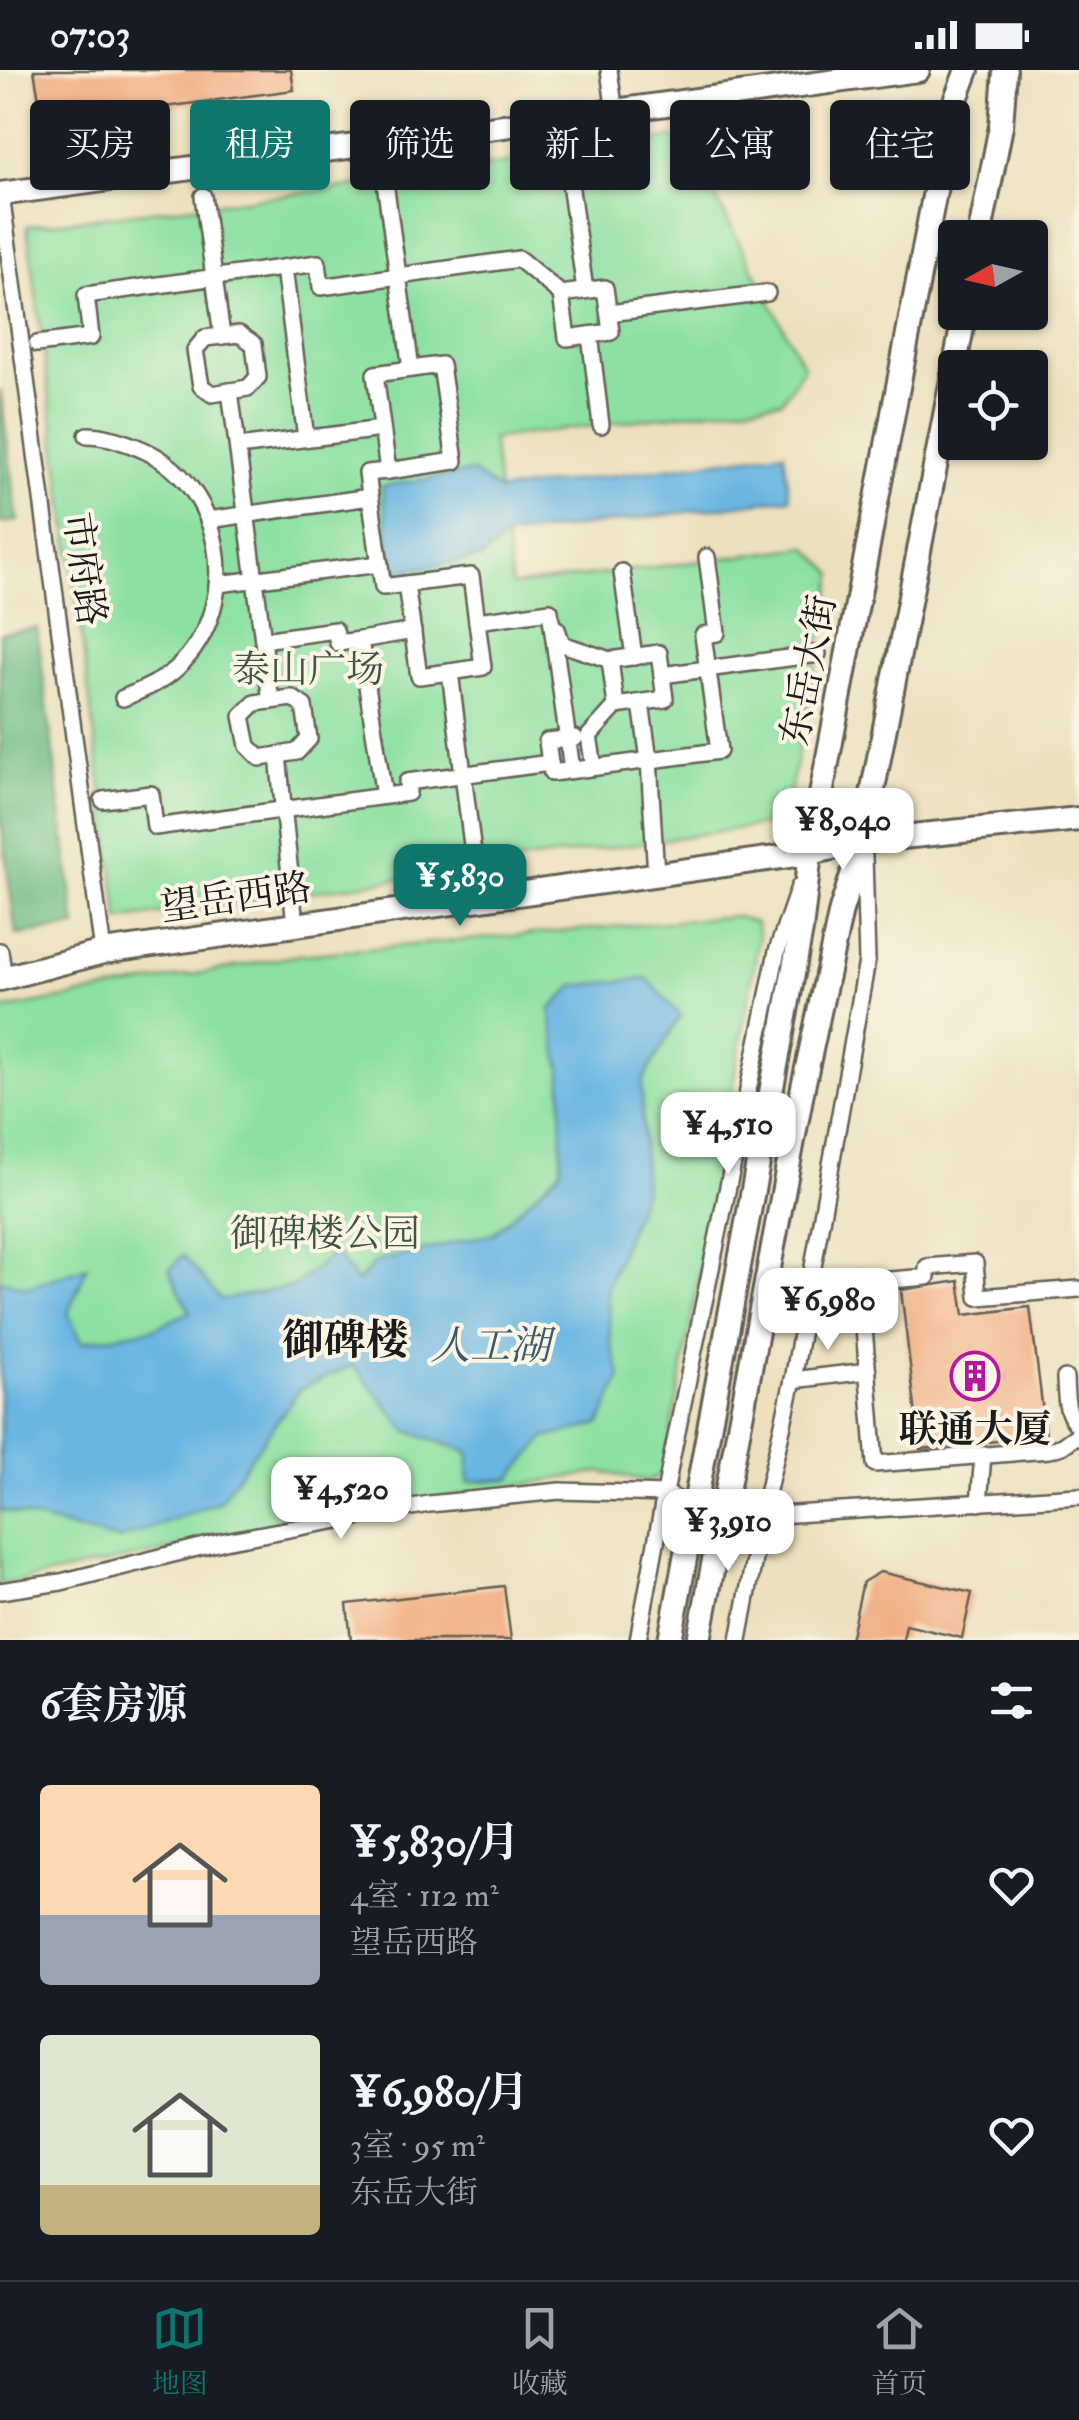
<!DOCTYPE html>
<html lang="zh">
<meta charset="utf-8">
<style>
body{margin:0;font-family:"IM FELL Double Pica","Noto Serif SC",serif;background:#20242c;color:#f1f3f6;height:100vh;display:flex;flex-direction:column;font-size:38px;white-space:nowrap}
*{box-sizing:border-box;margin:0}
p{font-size:32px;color:#9ea1a6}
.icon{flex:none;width:55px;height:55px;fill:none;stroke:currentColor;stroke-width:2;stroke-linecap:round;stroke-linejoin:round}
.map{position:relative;height:1570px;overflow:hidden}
.side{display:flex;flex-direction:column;background:#171b24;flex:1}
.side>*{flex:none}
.hud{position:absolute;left:30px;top:30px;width:1020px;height:90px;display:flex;gap:20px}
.needle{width:65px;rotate:262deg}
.tools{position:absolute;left:938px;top:150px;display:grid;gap:20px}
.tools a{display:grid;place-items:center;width:110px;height:110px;border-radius:10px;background:#171b24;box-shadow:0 2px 8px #0004;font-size:50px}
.price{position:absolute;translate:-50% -85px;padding:0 22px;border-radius:20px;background:#fff;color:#222;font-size:32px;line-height:65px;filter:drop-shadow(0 2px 5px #0008)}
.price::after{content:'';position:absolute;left:50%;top:60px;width:30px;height:22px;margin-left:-15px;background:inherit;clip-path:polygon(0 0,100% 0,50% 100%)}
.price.current{background:#0f766e;color:#fff}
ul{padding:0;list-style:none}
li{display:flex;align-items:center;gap:30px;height:250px;padding:0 40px}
li span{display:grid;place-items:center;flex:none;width:280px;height:200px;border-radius:10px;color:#555}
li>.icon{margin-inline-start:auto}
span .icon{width:120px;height:120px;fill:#fffc;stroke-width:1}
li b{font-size:42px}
h2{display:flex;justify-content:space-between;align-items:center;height:120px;padding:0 40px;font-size:42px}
.chip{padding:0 35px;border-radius:10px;background:#171b24;box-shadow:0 2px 8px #0004;font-size:35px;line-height:90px}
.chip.current{background:#0f766e;color:#fff}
.status{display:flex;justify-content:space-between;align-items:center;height:70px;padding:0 50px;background:#171b24;direction:ltr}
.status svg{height:28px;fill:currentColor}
.tabs{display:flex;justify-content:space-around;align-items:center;height:140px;border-top:2px solid #363941;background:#171b24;font-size:28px;color:#9ea1a6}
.tabs a{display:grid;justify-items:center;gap:5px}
.tabs .current{color:#0f766e}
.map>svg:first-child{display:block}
.green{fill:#8ce0a2;stroke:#547e5f;stroke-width:2.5}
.forest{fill:#71be88;stroke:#466d52;stroke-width:2.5}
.water{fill:#68b6e2;stroke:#42697f;stroke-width:2.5}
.building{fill:#f0ab7e}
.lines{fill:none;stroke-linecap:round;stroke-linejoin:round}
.lane-casing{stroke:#656155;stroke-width:12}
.street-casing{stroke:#656155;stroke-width:20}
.secondary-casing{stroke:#656155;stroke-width:28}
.lane{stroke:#fff;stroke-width:8}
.street{stroke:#fff;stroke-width:15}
.secondary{stroke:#fff;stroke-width:22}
.labels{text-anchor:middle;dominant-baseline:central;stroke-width:8;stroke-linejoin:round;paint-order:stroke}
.street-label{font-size:38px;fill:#1c1c1c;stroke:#fcf5e5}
.park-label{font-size:38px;fill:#3e5744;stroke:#fcf5e5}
.poi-label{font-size:38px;font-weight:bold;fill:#1c1c1c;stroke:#fcf5e5}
.water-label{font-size:40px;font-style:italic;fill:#3a5a6b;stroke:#fcf5e5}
.quarter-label{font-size:42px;font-weight:bold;fill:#1c1c1c;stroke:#fcf5e5}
</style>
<div class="status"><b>07:03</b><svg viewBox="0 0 49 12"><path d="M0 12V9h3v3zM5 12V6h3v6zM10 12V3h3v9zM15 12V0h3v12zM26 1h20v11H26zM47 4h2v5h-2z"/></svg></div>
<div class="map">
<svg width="1079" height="1570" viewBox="0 0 1079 1570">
<rect width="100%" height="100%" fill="#fcf5e5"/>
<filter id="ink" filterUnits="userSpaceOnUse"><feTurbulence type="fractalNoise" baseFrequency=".01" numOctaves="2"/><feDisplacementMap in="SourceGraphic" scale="20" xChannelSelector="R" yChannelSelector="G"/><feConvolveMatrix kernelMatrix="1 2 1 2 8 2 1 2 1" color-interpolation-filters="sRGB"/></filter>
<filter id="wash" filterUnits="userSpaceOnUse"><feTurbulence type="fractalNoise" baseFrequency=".0048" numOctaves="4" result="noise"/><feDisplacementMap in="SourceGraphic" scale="40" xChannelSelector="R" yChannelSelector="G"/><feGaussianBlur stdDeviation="2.25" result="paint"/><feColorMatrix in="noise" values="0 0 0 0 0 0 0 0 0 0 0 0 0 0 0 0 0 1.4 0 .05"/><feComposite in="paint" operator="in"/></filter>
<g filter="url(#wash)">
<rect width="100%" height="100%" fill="#ece0be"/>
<!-- green -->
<g class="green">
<path d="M684,66L804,297L782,331L492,369L512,516L807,477L834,504L784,752L119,850L27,156L335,119Z"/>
<path d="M735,846L756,853L759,867L664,1403L648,1411L601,1402L356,1442L0,1515V940L300,885Z"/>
</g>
<!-- forest -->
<g class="forest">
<path d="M0,319L18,451L0,453Z"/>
<path d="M37,558L76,857L16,865L0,745V563Z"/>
</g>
<!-- water -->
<g class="water">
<path d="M784,382L790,428L505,467L482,488L393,502L382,416L472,402L499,421Z"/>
<path d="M647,908L680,946L642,1012L644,1120L607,1218L611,1274L621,1307L600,1354L545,1368L510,1409L468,1412L469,1382L407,1361L353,1295L300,1319L219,1432L118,1470L0,1440V1210L28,1217L87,1197L68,1243L82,1272L153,1259L190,1242L169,1200L183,1185L221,1230L294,1216L335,1182L357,1212L375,1192L494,1163L561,1100L562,1006L550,940L574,916Z"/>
</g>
<g id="blocks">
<!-- building -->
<g class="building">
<path d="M34,0H291L294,20L43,53Z"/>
<path d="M959,1211L964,1245L1030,1237L1046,1366L920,1379L901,1220Z"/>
<path d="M880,1502L972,1523L962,1568L906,1555L903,1570H850L863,1512Z"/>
<path d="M504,1516L511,1570H351L347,1534Z"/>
</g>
</g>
</g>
<g filter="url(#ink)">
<use href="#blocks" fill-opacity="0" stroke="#656155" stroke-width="2.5"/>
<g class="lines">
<!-- lane casing -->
<g class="lane-casing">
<path id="lane" d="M729,30L733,91"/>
</g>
<!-- street casing -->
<g class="street-casing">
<g id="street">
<path d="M609,0L615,43"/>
<path d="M565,77L585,220"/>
<path d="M384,105L411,299L375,304L388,401L367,403L383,517L406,514L419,606L450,602L479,830"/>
<path d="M1,124L103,882"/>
<path d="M203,126L222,266"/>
<path d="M284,198L306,368"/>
<path d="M609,243L767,223"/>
<path d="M239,264L254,274L258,307L248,318L212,324L201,316L195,280L205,268Z"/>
<path d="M590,265L601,355"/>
<path d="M37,274L91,267L86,225L318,193L321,217L519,189L561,224L567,268L611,262L605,218L561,224"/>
<path d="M230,321L271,631"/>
<path d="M87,365C105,365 122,371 139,378C225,413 245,534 177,598C162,612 142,620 123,628"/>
<path d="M238,377L382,359"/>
<path d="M388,401L455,391L441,295L411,299"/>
<path d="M208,450L370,427"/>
<path d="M622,502L634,587"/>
<path d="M218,514L380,494"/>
<path d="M406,514L471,506L483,597L450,602"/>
<path d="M477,551L550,541L572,700"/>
<path d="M557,559L562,574L610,590"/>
<path d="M263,570L335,560L338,573L360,570"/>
<path d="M659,583L665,629L616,636L610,590Z"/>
<path d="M662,605L818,584"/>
<path d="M292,628L304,636L309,669L297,682L260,688L248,676L242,646L255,633Z"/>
<path d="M641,633L649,690L656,805"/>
<path d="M278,685L295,855"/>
<path d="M550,693L547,671L575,668"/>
<path d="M594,697L589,666L616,636"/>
<path d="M384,726L360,570L413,561"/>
<path d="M103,730L151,724L155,757L408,723L407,712L550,693L552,703L719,681L703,565L717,563L707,487"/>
<path d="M0,881L4,908"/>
<path d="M1079,1219L978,1227L975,1193L927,1197V1207L867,1212L861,1220L875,1394L1049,1380L1062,1376L1079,1364"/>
<path d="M1065,1308C1066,1326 1065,1345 1079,1356"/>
<path d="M793,1310L868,1301"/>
<path d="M979,1433L983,1385"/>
<path d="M0,1521L61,1512L225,1471L311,1455L429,1434L560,1421L667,1424L693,1438L724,1445L762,1446L1079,1426"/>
<path d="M638,1570L672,1386L777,881L799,817"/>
<path d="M739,1570L762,1446L793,1310L867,891L864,786"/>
</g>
</g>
<!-- secondary casing -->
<g class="secondary-casing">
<g id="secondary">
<path d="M0,124L918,0"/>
<path d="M979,168L1001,56L1005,0"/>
<path d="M0,909L103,882L810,783L863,771L1079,749"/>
<path d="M670,1570L801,860L810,783L949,47L967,0"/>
<path d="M699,1570L803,1017L841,840L863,771L965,242"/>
</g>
</g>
<!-- lane -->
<use href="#lane" class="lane"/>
<!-- street -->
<use href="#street" class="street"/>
<!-- secondary -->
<use href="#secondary" class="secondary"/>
</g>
</g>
<!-- icons -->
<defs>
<g id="building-ring" transform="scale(2.5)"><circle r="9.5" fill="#fcf5e5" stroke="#b5179e" stroke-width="1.5"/><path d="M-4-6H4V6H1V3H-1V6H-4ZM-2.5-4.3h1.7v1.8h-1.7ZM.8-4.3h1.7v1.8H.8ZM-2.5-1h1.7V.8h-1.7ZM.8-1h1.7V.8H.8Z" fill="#b5179e"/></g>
</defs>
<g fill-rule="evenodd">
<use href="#building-ring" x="975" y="1306"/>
</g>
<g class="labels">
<!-- street labels -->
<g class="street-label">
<text transform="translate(84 499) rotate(82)">市府路</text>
<text transform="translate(809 600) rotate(-79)">东岳大街</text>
<text transform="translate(236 828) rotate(-8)">望岳西路</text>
</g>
<!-- park labels -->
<g class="park-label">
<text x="308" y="600">泰山广场</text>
<text x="325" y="1164">御碑楼公园</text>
</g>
<!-- poi labels -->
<g class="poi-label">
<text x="975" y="1360">联通大厦</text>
</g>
<!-- water labels -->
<g class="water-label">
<text x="490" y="1276">人工湖</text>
</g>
<!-- quarter labels -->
<g class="quarter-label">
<text x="345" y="1271">御碑楼</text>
</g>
</g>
</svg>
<div class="tools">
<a><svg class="needle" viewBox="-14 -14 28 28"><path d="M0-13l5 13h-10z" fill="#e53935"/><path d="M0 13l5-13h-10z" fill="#9ea1a6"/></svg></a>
<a><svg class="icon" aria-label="locate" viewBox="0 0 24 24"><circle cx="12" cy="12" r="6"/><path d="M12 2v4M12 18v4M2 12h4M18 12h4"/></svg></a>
</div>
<b class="price" style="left:843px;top:803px">¥8,040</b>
<b class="price current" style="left:460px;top:859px">¥5,830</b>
<b class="price" style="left:728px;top:1107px">¥4,510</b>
<b class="price" style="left:828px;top:1283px">¥6,980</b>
<b class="price" style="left:341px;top:1472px">¥4,520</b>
<b class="price" style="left:728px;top:1504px">¥3,910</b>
<div class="hud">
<a class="chip">买房</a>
<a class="chip current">租房</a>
<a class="chip">筛选</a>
<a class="chip">新上</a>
<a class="chip">公寓</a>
<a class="chip">住宅</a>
</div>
</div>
<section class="side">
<h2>6套房源<svg class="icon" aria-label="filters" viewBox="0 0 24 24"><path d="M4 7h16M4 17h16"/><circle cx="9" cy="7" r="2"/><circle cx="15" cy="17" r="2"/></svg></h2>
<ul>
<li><span style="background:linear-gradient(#ffd9b3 65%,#9aa5b1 0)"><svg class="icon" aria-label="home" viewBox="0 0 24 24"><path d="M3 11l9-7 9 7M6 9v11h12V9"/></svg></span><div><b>¥5,830/月</b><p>4室 · 112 m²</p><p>望岳西路</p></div><svg class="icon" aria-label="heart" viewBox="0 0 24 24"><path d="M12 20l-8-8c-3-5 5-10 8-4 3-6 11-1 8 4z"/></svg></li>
<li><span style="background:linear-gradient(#dfe7d0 75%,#c2b280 0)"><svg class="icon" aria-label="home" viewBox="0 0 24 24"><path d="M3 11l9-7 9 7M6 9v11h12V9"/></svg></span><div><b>¥6,980/月</b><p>3室 · 95 m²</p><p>东岳大街</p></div><svg class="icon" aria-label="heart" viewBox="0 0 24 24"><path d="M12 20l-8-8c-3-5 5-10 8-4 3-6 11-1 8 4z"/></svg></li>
</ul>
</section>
<nav class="tabs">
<a class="current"><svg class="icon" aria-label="map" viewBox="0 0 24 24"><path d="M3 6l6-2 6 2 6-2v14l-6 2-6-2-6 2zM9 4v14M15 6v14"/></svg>地图</a>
<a><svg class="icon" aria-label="saved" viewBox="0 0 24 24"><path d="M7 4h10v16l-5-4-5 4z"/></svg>收藏</a>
<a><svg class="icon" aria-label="home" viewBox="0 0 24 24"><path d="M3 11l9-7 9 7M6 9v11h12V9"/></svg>首页</a>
</nav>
